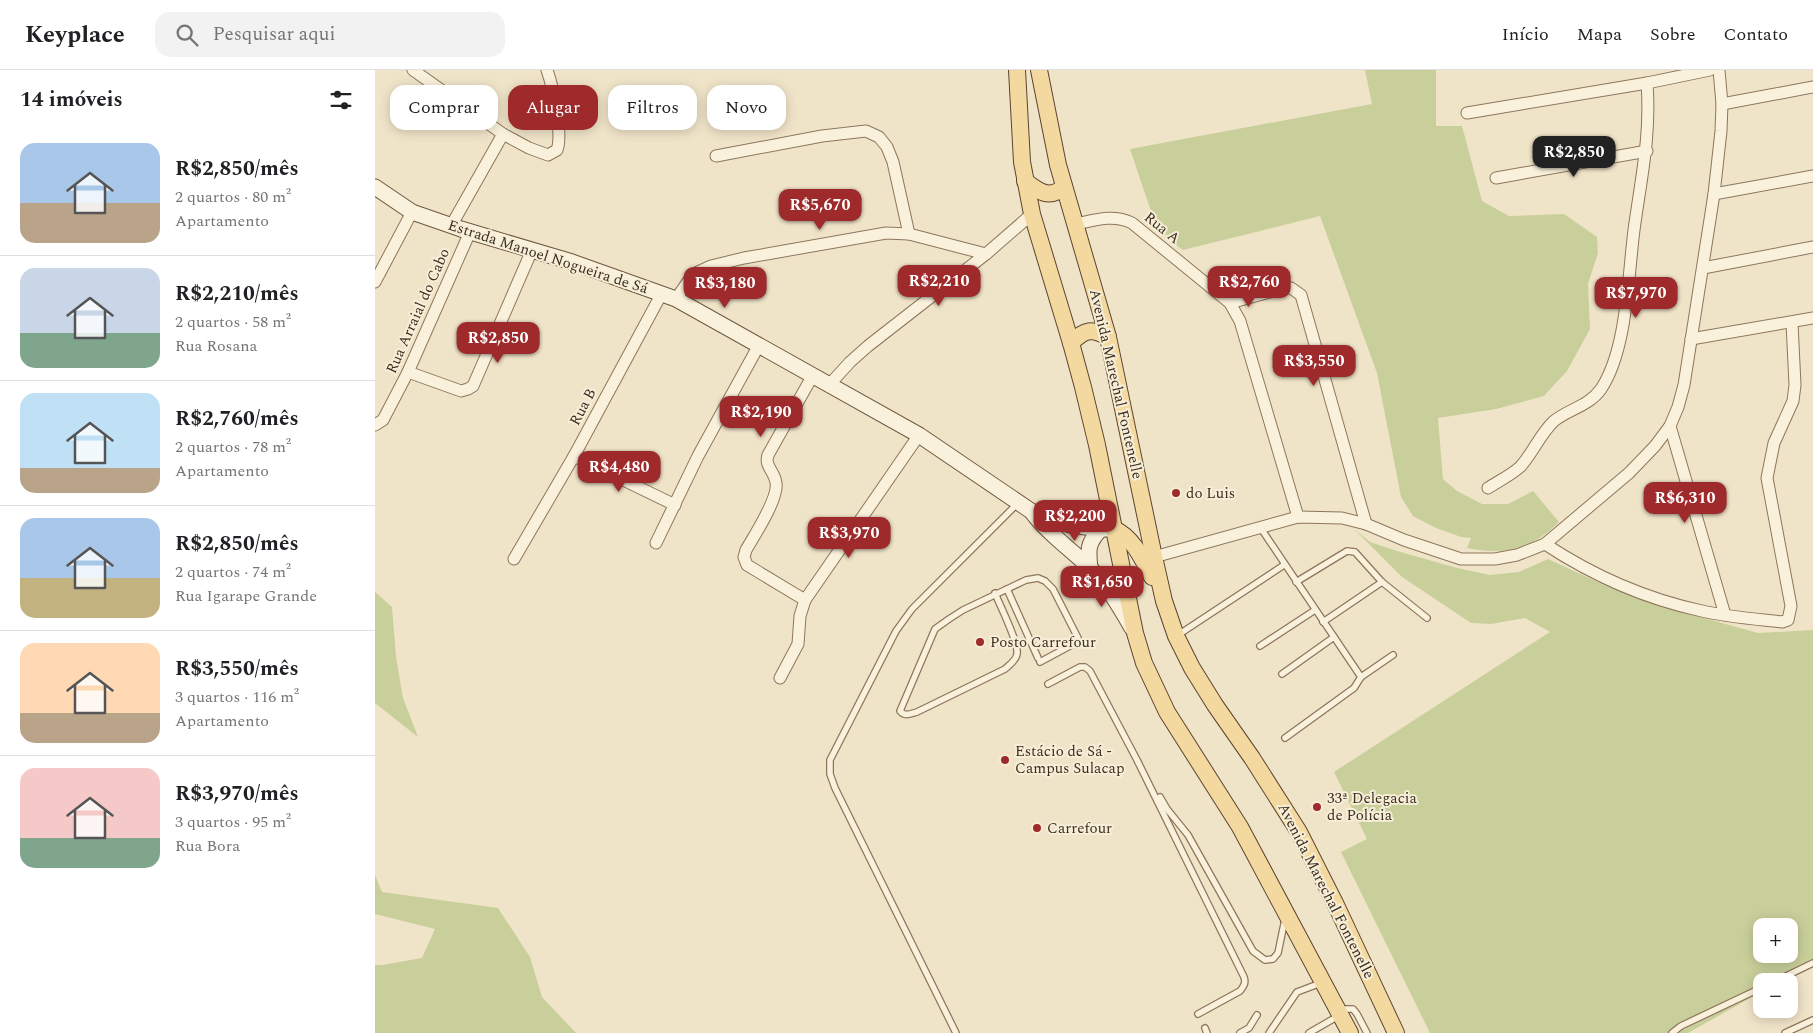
<!DOCTYPE html>
<html lang="pt">
<meta charset="utf-8">
<style>
body{margin:0;font-family:Spectral,serif;background:#f2f2f2;color:#202124;height:100vh;display:flex;flex-direction:column;font-size:19px;white-space:nowrap}
*{box-sizing:border-box;margin:0}
p{font-size:16px;color:#757577}
.icon{flex:none;width:28px;height:28px;fill:none;stroke:currentColor;stroke-width:2;stroke-linecap:round;stroke-linejoin:round}
.map{position:relative;flex:1;overflow:hidden}
.sheet{display:flex;flex-direction:column;background:#fff;width:375px}
.sheet>*{flex:none}
.top-card{position:absolute;left:15px;top:15px;width:475px;height:45px;display:flex;gap:10px}
.fabs{position:absolute;left:1378px;top:848px;display:grid;gap:10px}
.fabs a{display:grid;place-items:center;width:45px;height:45px;border-radius:10px;background:#fff;box-shadow:0 2px 12px #0003;font-size:25px}
.price{position:absolute;translate:-50% -42px;padding:0 11px;border-radius:10px;background:#9e2a2b;color:#fff;font-size:16px;line-height:32px;filter:drop-shadow(0 1px 2px #0008)}
.price::after{content:'';position:absolute;left:50%;top:30px;width:15px;height:11px;margin-left:-8px;background:inherit;clip-path:polygon(0 0,100% 0,50% 100%)}
.price.on{background:#222;color:#fff}
ul{padding:0;list-style:none}
li{display:flex;align-items:center;gap:15px;height:125px;padding:0 20px}
li+li{border-top:1px solid #e0e0e0}
li span{display:grid;place-items:center;flex:none;width:140px;height:100px;border-radius:15px;color:#555}
li>.icon{margin-inline-start:auto}
span .icon{width:60px;height:60px;fill:#fffc;stroke-width:1}
li b{font-size:21px}
h2{display:flex;justify-content:space-between;align-items:center;height:60px;padding:0 20px;font-size:21px}
.tag{padding:0 18px;border-radius:15px;background:#fff;box-shadow:0 2px 12px #0003;font-size:18px;line-height:45px}
.tag.on{background:#9e2a2b;color:#fff}
header{display:flex;align-items:center;gap:30px;box-sizing:border-box;height:70px;padding:0 25px;background:#fff;border-bottom:1px solid #e0e0e0}
header strong{font-size:24px}
nav{display:flex;gap:28px;margin-inline-start:auto;font-size:18px}
.search{width:350px;height:45px;background:#f2f2f2;display:flex;align-items:center;gap:12px;box-sizing:border-box;padding:0 18px;border-radius:15px;color:#757577;font-size:19px}
main{display:flex;flex:1;min-height:0}
.map>svg:first-child{display:block}
.green{fill:#c9cf9b;fill-rule:evenodd}
.lines{fill:none;stroke-linecap:round;stroke-linejoin:round}
.lane-casing{stroke:#8d765c;stroke-width:8}
.street-casing{stroke:#8d765c;stroke-width:13}
.secondary-casing{stroke:#6f573f;stroke-width:17}
.primary-casing{stroke:#5b4430;stroke-width:18}
.lane{stroke:#faf1dc;stroke-width:5.5}
.street{stroke:#faf1dc;stroke-width:11}
.secondary{stroke:#faf1dc;stroke-width:15}
.primary{stroke:#f3d9a0;stroke-width:16}
.poi-dot{fill:#9e2a2b;stroke:#f7eed8;stroke-width:2}
.labels{text-anchor:middle;dominant-baseline:central;stroke-width:4;stroke-linejoin:round;paint-order:stroke}
.street-label{font-size:15px;fill:#3d2e20;stroke:#f7eed8}
.poi-label{font-size:15px;fill:#3d2e20;stroke:#f7eed8;text-anchor:start}
</style>
<header>
<strong>Keyplace</strong>
<div class="search"><svg class="icon" aria-label="search" viewBox="0 0 24 24"><circle cx="10" cy="10" r="6"/><path d="M15 15l6 6"/></svg>Pesquisar aqui</div>
<nav><a>Início</a><a>Mapa</a><a>Sobre</a><a>Contato</a></nav>
</header>
<main>
<section class="sheet">
<h2>14 imóveis<svg class="icon" aria-label="filters" viewBox="0 0 24 24"><path d="M4 7h16M4 17h16"/><circle cx="9" cy="7" r="2"/><circle cx="15" cy="17" r="2"/></svg></h2>
<ul>
<li><span style="background:linear-gradient(#a9c7e8 60%,#b9a48a 0)"><svg class="icon" aria-label="home" viewBox="0 0 24 24"><path d="M3 11l9-7 9 7M6 9v11h12V9"/></svg></span><div><b>R$2,850/mês</b><p>2 quartos · 80 m²</p><p>Apartamento</p></div></li>
<li><span style="background:linear-gradient(#c9d6e8 65%,#7fa58c 0)"><svg class="icon" aria-label="home" viewBox="0 0 24 24"><path d="M3 11l9-7 9 7M6 9v11h12V9"/></svg></span><div><b>R$2,210/mês</b><p>2 quartos · 58 m²</p><p>Rua Rosana</p></div></li>
<li><span style="background:linear-gradient(#bfe0f5 75%,#b9a48a 0)"><svg class="icon" aria-label="home" viewBox="0 0 24 24"><path d="M3 11l9-7 9 7M6 9v11h12V9"/></svg></span><div><b>R$2,760/mês</b><p>2 quartos · 78 m²</p><p>Apartamento</p></div></li>
<li><span style="background:linear-gradient(#a9c7e8 60%,#c2b280 0)"><svg class="icon" aria-label="home" viewBox="0 0 24 24"><path d="M3 11l9-7 9 7M6 9v11h12V9"/></svg></span><div><b>R$2,850/mês</b><p>2 quartos · 74 m²</p><p>Rua Igarape Grande</p></div></li>
<li><span style="background:linear-gradient(#ffd9b3 70%,#b9a48a 0)"><svg class="icon" aria-label="home" viewBox="0 0 24 24"><path d="M3 11l9-7 9 7M6 9v11h12V9"/></svg></span><div><b>R$3,550/mês</b><p>3 quartos · 116 m²</p><p>Apartamento</p></div></li>
<li><span style="background:linear-gradient(#f6c9c9 70%,#7fa58c 0)"><svg class="icon" aria-label="home" viewBox="0 0 24 24"><path d="M3 11l9-7 9 7M6 9v11h12V9"/></svg></span><div><b>R$3,970/mês</b><p>3 quartos · 95 m²</p><p>Rua Bora</p></div></li>
</ul>
</section>
<div class="map">
<svg width="1438" height="963" viewBox="0 0 1438 963">
<rect width="100%" height="100%" fill="#f0e4c8"/>
<!-- green -->
<g class="green">
<path d="M990,0H1061V56H1087L1107,131L1134,146L1189,144L1222,167L1223,183L1213,214L1215,259L1192,301L1169,326L1121,339L1063,348L1068,409L1082,421L1107,434H1133L1158,421L1184,452C1157,479 1129,486 1092,478L1096,468L1086,467L1061,458L1038,446L1026,427L1002,303L945,146L808,180L783,162L755,79L997,34Z"/>
<path d="M979,459L995,472L1022,481L1082,498L1115,505L1144,502L1173,489L1227,514L1300,540L1383,563L1438,560V892L1405,911H1386V922L1313,963H1055L966,782L992,769L959,702L1175,562L1150,548L1116,554L1096,553L1027,507ZM1386,856H1414V884H1386Z"/>
<path d="M0,522L17,537L21,587L28,628L43,667L0,633Z"/>
<path d="M0,805L7,822L123,838L155,887L167,927L201,963H0V895H7L47,888L60,859L0,844Z"/>
</g>
<g class="lines">
<!-- lane casing -->
<g class="lane-casing">
<g id="lane">
<path d="M885,457L986,607"/>
<path d="M921,512L972,481L980,482L1007,512L1052,548"/>
<path d="M632,519L663,588"/>
<path d="M620,523C625,536 644,573 642,584C641,591 634,595 630,599L542,642C535,644 530,647 525,641L560,559L574,549L588,540L651,510L663,508L670,511L678,519L703,568"/>
<path d="M948,552L1007,512"/>
<path d="M803,565L909,495"/>
<path d="M885,576L940,540"/>
<path d="M665,592L704,571"/>
<path d="M907,604L959,567"/>
<path d="M673,614L705,597H710L715,601L762,690L869,907C871,913 869,916 865,921L823,944"/>
<path d="M910,668L979,618L986,607L1018,585"/>
<path d="M785,727L792,739L813,765L878,881L890,890L898,889L903,883L910,849"/>
<path d="M1401,911L1438,893"/>
<path d="M830,958L832,963"/>
<path d="M581,963L460,718L455,704V690L521,561L537,539L642,434"/>
<path d="M865,963L874,958L882,945"/>
<path d="M894,963L922,922L946,913"/>
<path d="M934,963L965,945L971,939H978L982,944L992,963"/>
<path d="M1297,963L1306,956L1386,918"/>
<path d="M1410,963L1438,950"/>
</g>
</g>
<!-- street casing -->
<g class="street-casing">
<g id="street">
<path d="M38,0L128,64L154,78L173,85L182,80C188,64 178,17 172,0"/>
<path d="M1347,34L1438,17"/>
<path d="M1092,43L1272,13L1335,0"/>
<path d="M341,86L447,66L491,61L504,67L512,77L518,92L534,164"/>
<path d="M1121,108L1272,81"/>
<path d="M1339,124L1438,106"/>
<path d="M701,154C721,150 738,144 757,153L855,233L865,251L923,447"/>
<path d="M76,156L128,64"/>
<path d="M1328,198L1438,177"/>
<path d="M0,212L37,142"/>
<path d="M301,229L314,210L323,202L336,196L369,188L511,163L534,164L611,184"/>
<path d="M855,233L909,218H916L926,225L991,454"/>
<path d="M1316,269L1438,248"/>
<path d="M33,302L86,321L93,319L98,316L157,180"/>
<path d="M455,314L475,292L493,276L611,184L657,144"/>
<path d="M0,355L8,350L33,302L95,162"/>
<path d="M1295,356L1350,545"/>
<path d="M199,386L300,435"/>
<path d="M1113,418C1124,411 1136,405 1145,397C1158,383 1165,364 1179,351C1194,339 1214,336 1226,319C1252,280 1253,207 1259,160C1266,108 1276,66 1272,13"/>
<path d="M281,473L323,386L384,275"/>
<path d="M1170,474C1217,505 1271,529 1327,541C1353,547 1380,549 1407,552L1413,550L1416,536L1392,408L1399,373L1418,331L1420,315L1417,253"/>
<path d="M779,487L923,447L967,448L991,454L1029,470L1086,489H1120L1142,485L1170,474L1254,403L1280,376L1295,356L1303,337L1309,315L1339,124L1346,61L1347,34L1344,0"/>
<path d="M139,489L199,386L287,223"/>
<path d="M430,530L372,495L369,487L371,480C379,466 404,428 401,413C400,402 389,396 393,385L438,305"/>
<path d="M405,608L423,574L425,546L430,530L544,365"/>
</g>
</g>
<!-- secondary casing -->
<g class="secondary-casing">
<g id="secondary">
<path d="M0,117L37,142L86,159L197,192L301,229L544,365L656,441L695,455L726,459H739"/>
<path d="M657,442C673,464 696,479 715,498C732,515 745,537 757,558"/>
<path d="M715,498C713,480 712,473 726,459"/>
</g>
</g>
<!-- primary casing -->
<g class="primary-casing">
<g id="primary">
<path d="M642,0L647,92L657,144L696,273L708,317L722,375L760,563L769,593L792,642L865,757L975,963"/>
<path d="M664,0L683,95L733,267L779,487L789,531L801,566L817,598L840,635L877,688L924,762L960,833L1021,963"/>
<path d="M650,111C663,121 674,130 689,117"/>
<path d="M696,273C710,259 717,258 733,267"/>
<path d="M739,459C758,467 768,490 777,507"/>
</g>
</g>
<!-- lane -->
<use href="#lane" class="lane"/>
<!-- street -->
<use href="#street" class="street"/>
<!-- secondary -->
<use href="#secondary" class="secondary"/>
<!-- primary -->
<use href="#primary" class="primary"/>
</g>
<!-- markers -->
<g class="poi-dot">
<circle cx="801" cy="423" r="5"/>
<circle cx="605" cy="572" r="5"/>
<circle cx="630" cy="690" r="5"/>
<circle cx="942" cy="737" r="5"/>
<circle cx="662" cy="758" r="5"/>
</g>
<g class="labels">
<!-- street labels -->
<g class="street-label">
<text transform="translate(787 158) rotate(39)">Rua A</text>
<text transform="translate(173 187) rotate(18)">Estrada Manoel Nogueira de Sá</text>
<text transform="translate(43 241) rotate(-66)">Rua Arraial do Cabo</text>
<text transform="translate(741 314) rotate(77)">Avenida Marechal Fontenelle</text>
<text transform="translate(208 337) rotate(-62)">Rua B</text>
<text transform="translate(951 821) rotate(63)">Avenida Marechal Fontenelle</text>
</g>
<!-- poi labels -->
<g class="poi-label">
<text x="811" y="423">do Luis</text>
<text x="615" y="572">Posto Carrefour</text>
<text x="640" y="681">Estácio de Sá -<tspan x="640" dy="17">Campus Sulacap</tspan></text>
<text x="952" y="728">33ª Delegacia<tspan x="952" dy="17">de Polícia</tspan></text>
<text x="672" y="758">Carrefour</text>
</g>
</g>
</svg>
<div class="fabs">
<a>+</a>
<a>−</a>
</div>
<b class="price on" style="left:1199px;top:108px">R$2,850</b>
<b class="price" style="left:445px;top:161px">R$5,670</b>
<b class="price" style="left:564px;top:237px">R$2,210</b>
<b class="price" style="left:874px;top:238px">R$2,760</b>
<b class="price" style="left:350px;top:239px">R$3,180</b>
<b class="price" style="left:1261px;top:249px">R$7,970</b>
<b class="price" style="left:123px;top:294px">R$2,850</b>
<b class="price" style="left:939px;top:317px">R$3,550</b>
<b class="price" style="left:386px;top:368px">R$2,190</b>
<b class="price" style="left:244px;top:423px">R$4,480</b>
<b class="price" style="left:1310px;top:454px">R$6,310</b>
<b class="price" style="left:700px;top:472px">R$2,200</b>
<b class="price" style="left:474px;top:489px">R$3,970</b>
<b class="price" style="left:727px;top:538px">R$1,650</b>
<div class="top-card">
<a class="tag">Comprar</a>
<a class="tag on">Alugar</a>
<a class="tag">Filtros</a>
<a class="tag">Novo</a>
</div>
</div>
</main>
